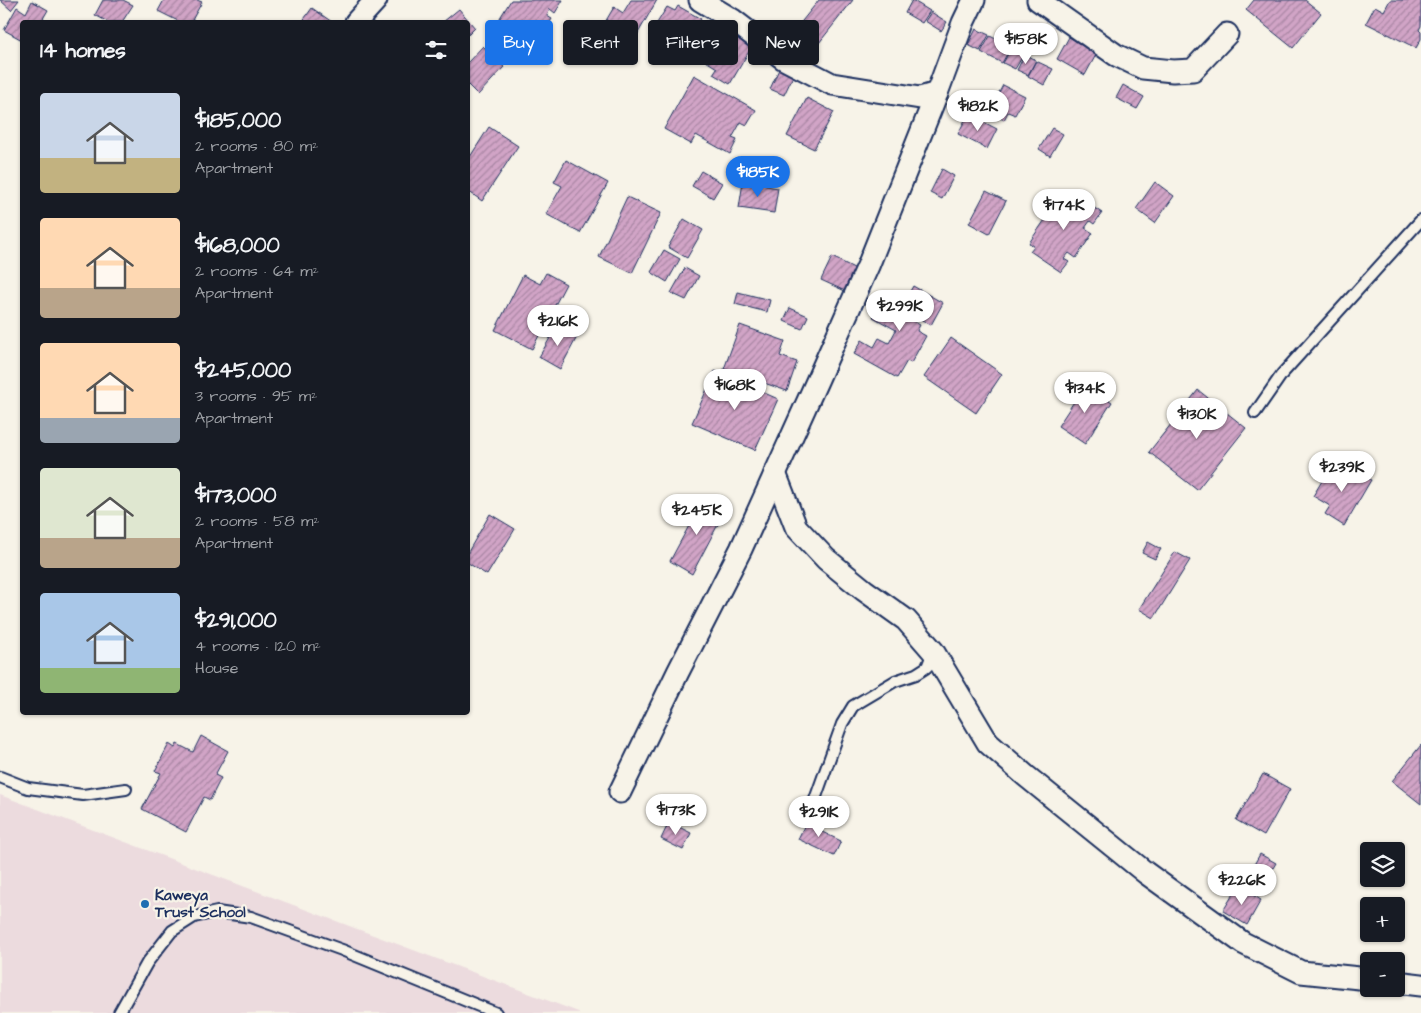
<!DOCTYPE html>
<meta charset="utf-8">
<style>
body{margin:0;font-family:"Architects Daughter",sans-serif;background:#242831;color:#f1f3f6;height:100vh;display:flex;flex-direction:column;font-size:19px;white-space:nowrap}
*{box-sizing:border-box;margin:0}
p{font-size:16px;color:#9ea1a6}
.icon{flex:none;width:28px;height:28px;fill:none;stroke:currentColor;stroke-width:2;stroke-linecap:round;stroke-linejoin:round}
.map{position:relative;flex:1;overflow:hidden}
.drawer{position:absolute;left:20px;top:20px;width:450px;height:695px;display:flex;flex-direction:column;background:#171b24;border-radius:5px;box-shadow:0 1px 4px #0004}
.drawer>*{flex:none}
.banner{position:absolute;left:485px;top:20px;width:475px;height:45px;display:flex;gap:10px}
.buttons{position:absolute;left:1360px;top:842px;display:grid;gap:10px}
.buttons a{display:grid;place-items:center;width:45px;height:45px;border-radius:5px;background:#171b24;box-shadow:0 1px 4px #0004;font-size:25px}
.price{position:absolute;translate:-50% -42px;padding:0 11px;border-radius:18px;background:#fff;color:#222;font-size:16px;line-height:32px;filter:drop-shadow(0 1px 2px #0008)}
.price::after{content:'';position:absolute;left:50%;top:30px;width:15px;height:11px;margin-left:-8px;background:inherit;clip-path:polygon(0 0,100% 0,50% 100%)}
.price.current{background:#1a73e8;color:#fff}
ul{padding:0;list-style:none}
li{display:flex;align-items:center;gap:15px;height:125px;padding:0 20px}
li span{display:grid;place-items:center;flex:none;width:140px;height:100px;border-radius:5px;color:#555}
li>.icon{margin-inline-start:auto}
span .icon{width:60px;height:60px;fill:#fffc;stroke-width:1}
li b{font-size:21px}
h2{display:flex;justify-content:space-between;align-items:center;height:60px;padding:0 20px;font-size:21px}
.pill{padding:0 18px;border-radius:5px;background:#171b24;box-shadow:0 1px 4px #0004;font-size:18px;line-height:45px}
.pill.current{background:#1a73e8;color:#fff}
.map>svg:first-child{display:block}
.built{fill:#ecdbde}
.building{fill:url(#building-hatch);stroke:#1b2f5e}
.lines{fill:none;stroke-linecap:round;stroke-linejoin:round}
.service-casing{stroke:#1b2f5e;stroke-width:14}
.minor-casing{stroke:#1b2f5e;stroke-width:25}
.service{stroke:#f7f3e8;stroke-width:10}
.minor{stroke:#f7f3e8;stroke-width:21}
.poi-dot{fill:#1f6fb2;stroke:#f7f3e8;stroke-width:2}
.labels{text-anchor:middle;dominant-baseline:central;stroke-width:4.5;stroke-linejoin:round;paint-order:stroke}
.poi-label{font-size:15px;font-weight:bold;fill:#1b2f5e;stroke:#f7f3e8;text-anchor:start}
</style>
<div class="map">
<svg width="1421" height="1013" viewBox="0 0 1421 1013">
<defs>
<pattern id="building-hatch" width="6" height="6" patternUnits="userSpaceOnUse" patternTransform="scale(1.25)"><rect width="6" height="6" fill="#d1a4c6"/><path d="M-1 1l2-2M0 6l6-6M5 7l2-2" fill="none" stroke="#a986a4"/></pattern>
</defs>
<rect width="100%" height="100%" fill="#f7f3e8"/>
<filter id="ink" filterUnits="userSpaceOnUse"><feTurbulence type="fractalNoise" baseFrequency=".02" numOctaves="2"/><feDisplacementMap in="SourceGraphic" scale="10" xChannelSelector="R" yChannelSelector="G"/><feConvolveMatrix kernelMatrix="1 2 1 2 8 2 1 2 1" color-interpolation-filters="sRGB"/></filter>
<g filter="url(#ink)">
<!-- built -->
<path class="built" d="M0,795L581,1013H0Z"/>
<!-- building -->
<g class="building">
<path d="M0,0H19L11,10Z"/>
<path d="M103,0H123L133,5L122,22H108L95,15Z"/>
<path d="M164,0H197L202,2L191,22H180L158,11Z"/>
<path d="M511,0H563L555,13L550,9L547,16L552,19L542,35L537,32L532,41L498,21Z"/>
<path d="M631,0H657L633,42L626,37L619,50L596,36L599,31L611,38L616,31L604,24L614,7L623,13Z"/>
<path d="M819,0H853L815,48L794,31Z"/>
<path d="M912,0L930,11L922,23L905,13Z"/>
<path d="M1254,0H1305L1321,13L1293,48L1246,10Z"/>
<path d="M1390,0H1421V26L1419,30L1421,32V39L1416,48L1366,23L1375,6L1384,11Z"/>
<path d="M32,1L48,10L41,22H22V40L4,30L17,7L26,13Z"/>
<path d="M678,6L701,19L693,32L697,35L687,51L683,49L680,55L649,36L667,7L675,11Z"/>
<path d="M312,8L332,22H302Z"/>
<path d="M459,9L475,28L468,35V22H443Z"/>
<path d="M931,12L947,22L941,31L925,21Z"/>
<path d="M716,19L755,41L730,84L713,74L717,68L701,58L710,42L704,39Z"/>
<path d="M976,29L989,35L980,51L968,45Z"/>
<path d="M990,36L1011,47L1002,63L981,52Z"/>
<path d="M1069,37L1097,53L1085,75L1057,59Z"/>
<path d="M483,46L504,67L478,95L468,85V62Z"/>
<path d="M1012,47L1024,54L1015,69L1003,63Z"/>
<path d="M1025,54L1036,60L1028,75L1017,70Z"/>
<path d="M1036,61L1053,69L1044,85L1028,76Z"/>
<path d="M780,67L794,74L784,95L770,89Z"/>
<path d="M694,75L756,110L747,125L741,122L732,138L737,140L730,154L696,135L691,144L664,129Z"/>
<path d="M1003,85L1025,96L1015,115L1008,112L1004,120L989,112Z"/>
<path d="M1123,85L1144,97L1137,109L1116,98Z"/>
<path d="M807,98L834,112L814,149L787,136Z"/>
<path d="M968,114L997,129L987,149L958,134Z"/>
<path d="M489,127L518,146L482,201L468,191V160Z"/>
<path d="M1052,128L1063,134L1050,156L1039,149Z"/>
<path d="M566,160L608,183L580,233L546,214L562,186L554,182Z"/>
<path d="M942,169L954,176L942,199L930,193Z"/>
<path d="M701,171L722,183L713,198L692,186Z"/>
<path d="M743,182L778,188L774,213L739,208Z"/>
<path d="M1155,182L1174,196L1155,223L1136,209Z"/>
<path d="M986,191L1006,201L989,234L969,223Z"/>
<path d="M1070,192L1102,213L1094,224L1090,221L1085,228L1093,233L1076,258L1069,253L1064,259L1069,262L1061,272L1030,251L1034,246L1029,243L1062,195L1066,198Z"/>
<path d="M627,197L661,213L632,273L599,257Z"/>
<path d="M684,219L703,230L687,258L668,247Z"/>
<path d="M664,250L680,259L667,282L651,272Z"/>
<path d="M832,257L856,269L845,291L821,280Z"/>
<path d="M685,268L699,276L686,300L671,293Z"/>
<path d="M546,273L566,284L532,349L495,330L523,275L540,284Z"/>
<path d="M913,286L943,303L931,325L906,311L904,316L920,325L917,331L926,336L911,363L907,361L897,378L854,354L862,340L874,347L879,338L889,343L896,330L873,317L880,303L889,308L896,295L905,300Z"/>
<path d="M738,292L770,300L767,312L735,304Z"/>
<path d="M790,308L808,316L802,329L784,321Z"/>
<path d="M740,325L785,341L780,356L797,362L787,391L724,369Z"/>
<path d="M557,326L577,337L560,369L539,357Z"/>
<path d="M951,338L1002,374L976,413L924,377Z"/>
<path d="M715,371L778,399L755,450L692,423Z"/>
<path d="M1085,385L1112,402L1085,444L1058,426Z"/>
<path d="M1198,390L1246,428L1197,490L1149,452Z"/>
<path d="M1331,466L1348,477L1353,469L1371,480L1344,526L1325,514L1330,506L1313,496Z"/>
<path d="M697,499L724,513L692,574L670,561L691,522L686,519Z"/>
<path d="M490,514L515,529L487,575L468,563V552Z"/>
<path d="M1148,542L1161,549L1155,559L1142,553Z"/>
<path d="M1175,552L1190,560L1154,618L1139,609Z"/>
<path d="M201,736L228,751L215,775L221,778L210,800L204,797L186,832L142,809L161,773L155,771L169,744L175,748L177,744L193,752Z"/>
<path d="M1421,745V804L1392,781Z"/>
<path d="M1263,774L1290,789L1264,836L1236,820Z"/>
<path d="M809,816L820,821L816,829L841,841L834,856L798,839Z"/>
<path d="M669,822L691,833L683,850L661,839Z"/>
<path d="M1260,854L1276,863L1266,880L1251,870Z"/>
<path d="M1238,886L1261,900L1247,925L1223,911Z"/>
</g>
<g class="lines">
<!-- service casing -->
<g class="service-casing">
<g id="service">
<path d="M1255,413L1282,374L1421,220"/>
<path d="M0,777L28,788L83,795L126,789"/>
<path d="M813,805L842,724L853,706L895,681L916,674L927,667L933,652"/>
<path d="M119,1013L147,963L172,931L194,917L217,912L251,917L342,950L496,1013"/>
</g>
</g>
<!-- minor casing -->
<g class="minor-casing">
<g id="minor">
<path d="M700,0L733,20L784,59L832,84L920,98L937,93"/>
<path d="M1038,0L1116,55L1143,68L1173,71L1193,70L1227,34"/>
<path d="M356,22L376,0"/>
<path d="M775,473L796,527L826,559L864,590L906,620L933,651L988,743L1026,776L1146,873L1243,943L1301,972L1369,979"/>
<path d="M620,792L678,672L741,549L817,381L868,266L937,93L963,23L974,0"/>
<path d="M1396,982L1421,985"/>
</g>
</g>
<!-- service -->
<use href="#service" class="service"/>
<!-- minor -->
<use href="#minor" class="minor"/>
</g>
</g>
<!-- markers -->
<circle class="poi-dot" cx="145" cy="904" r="5"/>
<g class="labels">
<!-- poi labels -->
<g class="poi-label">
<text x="155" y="895">Kaweya<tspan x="155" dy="17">Trust School</tspan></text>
</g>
</g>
</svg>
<div class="buttons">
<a><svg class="icon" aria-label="layers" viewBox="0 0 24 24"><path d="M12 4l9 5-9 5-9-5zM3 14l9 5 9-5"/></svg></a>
<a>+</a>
<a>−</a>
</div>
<b class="price" style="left:1026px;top:65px">$158K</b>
<b class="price" style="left:978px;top:132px">$182K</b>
<b class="price current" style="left:758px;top:198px">$185K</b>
<b class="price" style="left:1064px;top:231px">$174K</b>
<b class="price" style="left:900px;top:332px">$299K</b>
<b class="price" style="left:558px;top:347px">$216K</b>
<b class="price" style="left:735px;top:411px">$168K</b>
<b class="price" style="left:1085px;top:414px">$134K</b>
<b class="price" style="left:1197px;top:440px">$130K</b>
<b class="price" style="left:1342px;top:493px">$239K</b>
<b class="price" style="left:697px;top:536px">$245K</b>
<b class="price" style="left:676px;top:836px">$173K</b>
<b class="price" style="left:819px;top:838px">$291K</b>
<b class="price" style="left:1242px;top:906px">$226K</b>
<div class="banner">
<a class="pill current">Buy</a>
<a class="pill">Rent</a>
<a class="pill">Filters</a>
<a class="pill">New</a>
</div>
<section class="drawer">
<h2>14 homes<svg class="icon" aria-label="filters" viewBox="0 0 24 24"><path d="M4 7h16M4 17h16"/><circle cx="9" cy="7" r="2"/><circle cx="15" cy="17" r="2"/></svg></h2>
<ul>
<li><span style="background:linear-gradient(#c9d6e8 65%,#c2b280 0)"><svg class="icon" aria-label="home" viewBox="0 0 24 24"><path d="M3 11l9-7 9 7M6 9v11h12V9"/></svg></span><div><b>$185,000</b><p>2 rooms · 80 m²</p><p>Apartment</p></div></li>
<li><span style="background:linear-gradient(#ffd9b3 70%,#b9a48a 0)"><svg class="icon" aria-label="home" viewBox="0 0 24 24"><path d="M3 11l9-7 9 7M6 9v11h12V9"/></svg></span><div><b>$168,000</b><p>2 rooms · 64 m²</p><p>Apartment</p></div></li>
<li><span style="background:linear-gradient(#ffd9b3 75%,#9aa5b1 0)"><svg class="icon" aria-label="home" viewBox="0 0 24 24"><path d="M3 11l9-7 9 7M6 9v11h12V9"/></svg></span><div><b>$245,000</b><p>3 rooms · 95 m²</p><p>Apartment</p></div></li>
<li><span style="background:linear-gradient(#dfe7d0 70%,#b9a48a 0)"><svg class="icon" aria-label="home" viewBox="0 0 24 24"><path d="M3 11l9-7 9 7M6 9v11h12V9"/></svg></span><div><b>$173,000</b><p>2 rooms · 58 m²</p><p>Apartment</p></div></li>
<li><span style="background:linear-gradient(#a9c7e8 75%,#8fb573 0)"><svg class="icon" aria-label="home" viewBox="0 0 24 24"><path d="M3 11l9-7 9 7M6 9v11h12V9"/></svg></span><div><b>$291,000</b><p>4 rooms · 120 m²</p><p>House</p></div></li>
</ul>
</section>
</div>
